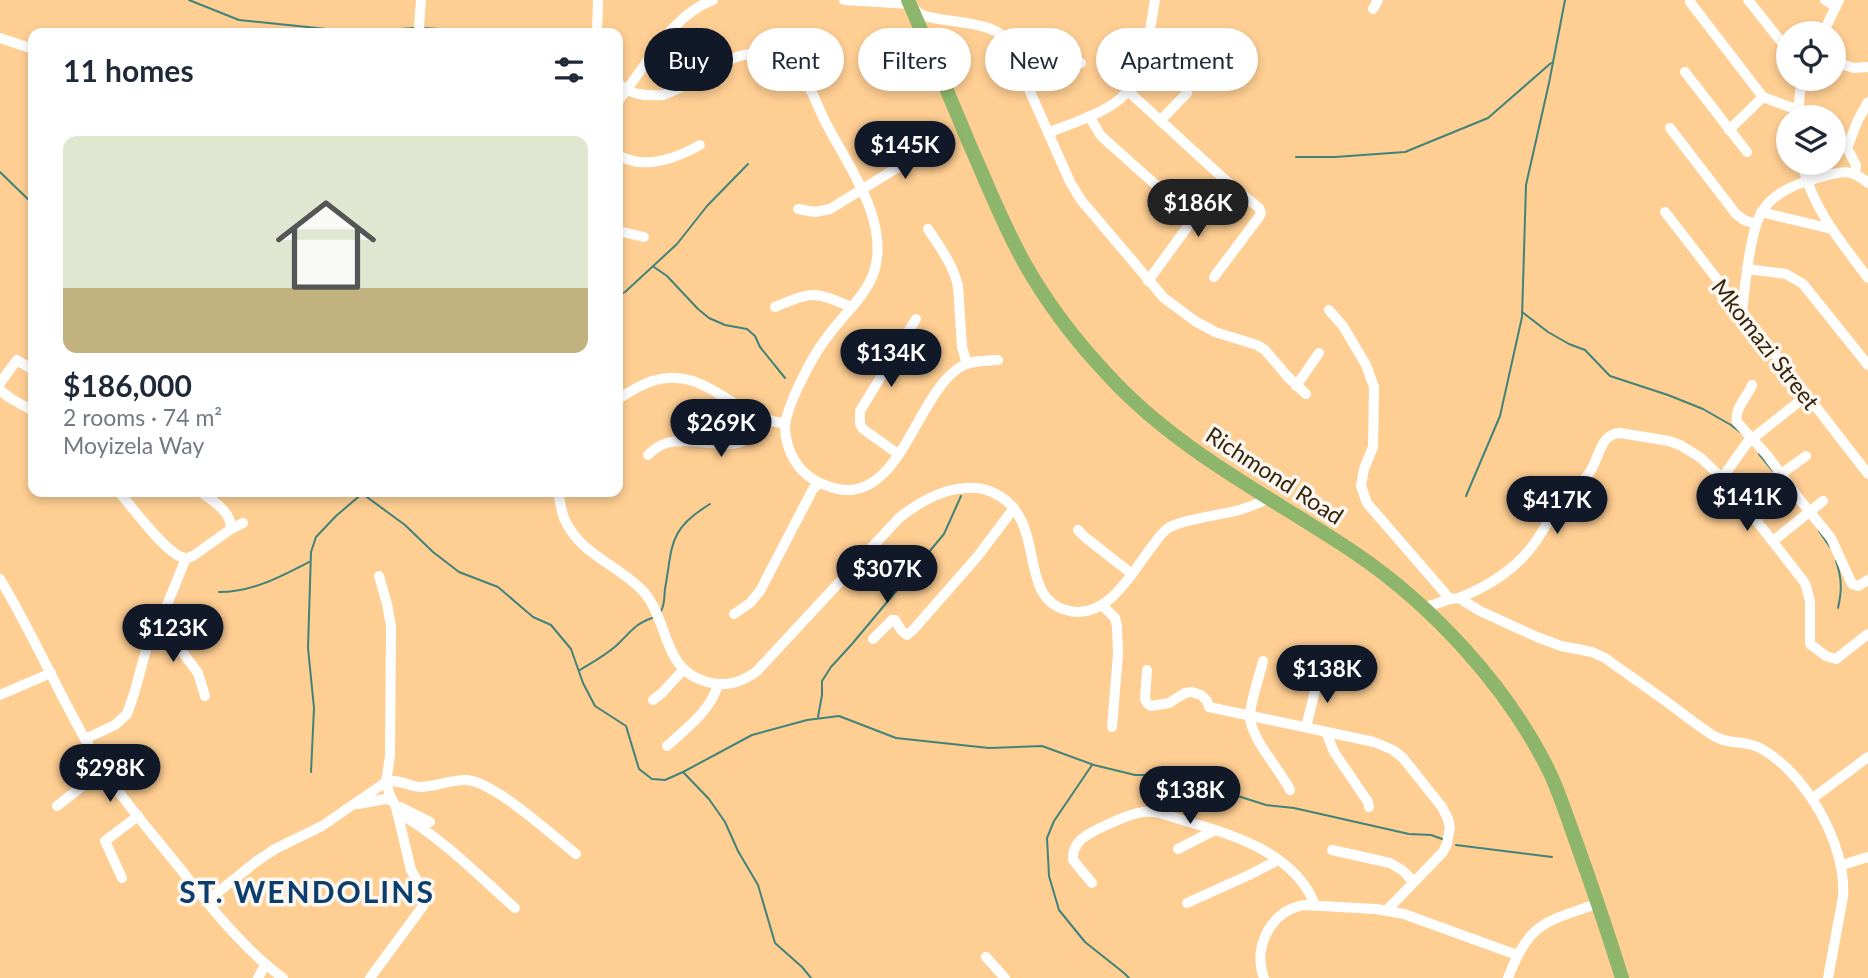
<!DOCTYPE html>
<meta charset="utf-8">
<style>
body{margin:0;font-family:Lato,sans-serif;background:#f2f2f3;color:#1f2937;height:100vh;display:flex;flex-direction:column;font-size:26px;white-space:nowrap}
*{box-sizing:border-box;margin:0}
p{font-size:23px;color:#747a83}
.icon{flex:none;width:38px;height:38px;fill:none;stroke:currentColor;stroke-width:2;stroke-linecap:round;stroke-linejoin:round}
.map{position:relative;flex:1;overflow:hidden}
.sheet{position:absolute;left:28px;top:28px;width:595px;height:469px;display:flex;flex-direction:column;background:#fff;border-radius:14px;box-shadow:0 4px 10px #0003}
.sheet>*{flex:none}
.top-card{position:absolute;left:644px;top:28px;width:665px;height:63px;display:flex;gap:14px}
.tools{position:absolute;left:1776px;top:21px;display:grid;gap:14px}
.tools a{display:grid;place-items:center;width:70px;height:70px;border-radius:50%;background:#fff;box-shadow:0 4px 10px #0003;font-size:35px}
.price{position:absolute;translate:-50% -60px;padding:0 16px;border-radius:24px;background:#111827;color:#fff;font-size:23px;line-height:46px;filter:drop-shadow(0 2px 4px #0008)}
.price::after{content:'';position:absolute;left:50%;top:42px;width:21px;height:16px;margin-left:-10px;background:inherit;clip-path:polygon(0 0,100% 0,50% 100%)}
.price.current{background:#222;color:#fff}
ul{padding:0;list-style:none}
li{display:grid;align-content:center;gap:14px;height:371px;padding:0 35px}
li+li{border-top:2px solid #e0e1e3}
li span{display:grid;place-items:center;height:217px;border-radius:14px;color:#555}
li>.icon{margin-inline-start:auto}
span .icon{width:126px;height:126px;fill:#fffc;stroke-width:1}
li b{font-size:30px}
h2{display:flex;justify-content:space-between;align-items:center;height:84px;padding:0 35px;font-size:30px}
.pill{padding:0 24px;border-radius:32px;background:#fff;box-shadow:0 4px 10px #0003;font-size:24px;line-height:63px}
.pill.current{background:#111827;color:#fff}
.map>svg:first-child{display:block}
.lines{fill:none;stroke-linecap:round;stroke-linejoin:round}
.stream{stroke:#41837a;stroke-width:2}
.minor{stroke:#fff;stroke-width:10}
.highway{stroke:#8db66c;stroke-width:14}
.labels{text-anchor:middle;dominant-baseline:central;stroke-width:7;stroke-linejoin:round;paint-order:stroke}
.street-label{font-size:23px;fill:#36240b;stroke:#fdf8f2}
.district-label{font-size:30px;font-weight:bold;letter-spacing:2px;fill:#0a3e6f;stroke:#fdf8f2}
</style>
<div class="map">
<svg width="1868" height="978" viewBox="0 0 1868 978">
<rect width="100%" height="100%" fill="#fece93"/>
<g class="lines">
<!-- stream -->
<g class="stream">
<path d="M189,0L239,20L356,32L414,28"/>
<path d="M423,28L488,32"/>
<path d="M1296,157H1335L1405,152L1488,118L1551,63"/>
<path d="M0,172L33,204"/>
<path d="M654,267L667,276L698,309L709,318L725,325L747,329L755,336L760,347L785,378"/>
<path d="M618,296L625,292L677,244L707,206L748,164"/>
<path d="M1522,312L1548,332L1569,344L1585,350L1610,376L1668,395L1703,409L1731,425L1740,432"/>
<path d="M1759,454L1773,471"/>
<path d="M360,492L405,525L433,552L459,572L498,587L533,617L551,625L571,649L583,683L595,706L626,726L639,769L652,779L665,780L683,772L709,799L725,822L738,851L758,885L775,943L802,967L811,978"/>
<path d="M1466,496L1500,416L1522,317L1526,185L1549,83L1565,0"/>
<path d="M1819,531L1830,547"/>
<path d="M1836,561C1842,578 1842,591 1838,608"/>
<path d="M219,592C252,592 280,577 309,562"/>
<path d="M661,611C665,604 664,597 665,589C673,546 667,530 710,504"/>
<path d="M580,670C593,662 606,655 617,645C631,632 633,625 652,618"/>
<path d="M818,717L822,695V681L831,667L852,644L944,534L961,496"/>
<path d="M1092,765L1054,821L1047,838L1049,876L1059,910L1085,942L1124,973L1129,978"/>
<path d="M311,772L314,708L308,648L311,552L316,537L336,516L364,492"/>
<path d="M683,772L752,735L807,720L839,716L896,738L989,748L1042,746L1094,765L1135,775H1172L1266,805L1294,808L1409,834L1431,835L1445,840"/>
<path d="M1456,845L1552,857"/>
</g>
<!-- minor -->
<g class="minor">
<path d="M844,0L910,4C914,8 917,13 922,15C946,24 997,19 1009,44L1070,182L1081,200L1164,298L1195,321L1215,332L1257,345L1265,350L1288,377L1306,394"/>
<path d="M1748,0L1783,44L1788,47"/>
<path d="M1825,0L1836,6"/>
<path d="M1690,2L1763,97L1798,110"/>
<path d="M1373,9L1378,0"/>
<path d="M421,33L419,27L421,0"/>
<path d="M597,33L598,0"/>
<path d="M1149,33L1205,40"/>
<path d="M1823,33L1839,0"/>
<path d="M0,38L33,49"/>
<path d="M1834,62L1854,68L1868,67"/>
<path d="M1685,72L1747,152"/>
<path d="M618,83C630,95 646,96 663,95C697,84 727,49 764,54C777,55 788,60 797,69C811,84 817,107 827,125C849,167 890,222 874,272C866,296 843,315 828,336C814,353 787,404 785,426C785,439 788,450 795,461C804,476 820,485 838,489C901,502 917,391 962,366C972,360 987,361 998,360"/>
<path d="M1028,86L1081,63"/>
<path d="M1128,91L1223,178L1259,208L1261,213L1259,217L1214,277"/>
<path d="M618,101C646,67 671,15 713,0"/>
<path d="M1089,116L1101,136L1194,219"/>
<path d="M1798,117L1800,92L1804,79"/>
<path d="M1161,120L1187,93"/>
<path d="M1670,128L1736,214L1744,220L1756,224"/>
<path d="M1729,130L1763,97"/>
<path d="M1048,133C1072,123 1110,112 1126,93C1148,69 1149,31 1155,0"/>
<path d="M618,156C625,158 632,162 640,162C660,164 682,155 700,145"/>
<path d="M1802,163C1812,208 1841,242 1868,278"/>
<path d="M1855,174L1856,165L1847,148L1858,120L1868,102"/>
<path d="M798,209L815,212L830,209L908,161L920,146"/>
<path d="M1665,212L1868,474"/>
<path d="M1761,212L1832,229"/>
<path d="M928,229C940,247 953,265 958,286L962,347L967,364"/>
<path d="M618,231L644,237"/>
<path d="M1747,269L1786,274L1803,284L1868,365"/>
<path d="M1148,281L1223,178"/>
<path d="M775,307C814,291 813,291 851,307"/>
<path d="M1329,310L1343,326L1366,365L1374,387L1373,447L1364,469L1361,486L1367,503L1450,599"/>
<path d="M1742,311C1745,288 1750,228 1763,210C1775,192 1797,183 1818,178C1840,172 1849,167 1868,183"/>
<path d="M0,383L17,360L33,370"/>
<path d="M1752,385C1747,398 1734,408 1737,422L1767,455L1800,500L1831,538L1852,584L1858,586L1868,580"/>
<path d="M1296,386L1319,353"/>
<path d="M0,390L10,398L33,411"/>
<path d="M618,399C629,392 640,385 652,381C690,369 714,392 744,409C757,417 770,421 785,424"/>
<path d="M898,454L863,429L860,424V411L916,319"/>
<path d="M648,455C653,450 660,445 667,443C689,436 729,451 745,440C753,435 759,426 764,419"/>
<path d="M1781,474L1806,456"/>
<path d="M1722,478L1747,443L1806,396"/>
<path d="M119,492C131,506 166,553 182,557C187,559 188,558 193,556L231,529L243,523"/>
<path d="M201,492C214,502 231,511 231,529"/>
<path d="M558,492C560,500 561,510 564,518C579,554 617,564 642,590C670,620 661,670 707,682C726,687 741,683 757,671L899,518C918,503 941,489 966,488C976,487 987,489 996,494C1048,521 1016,596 1066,610C1105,622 1130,576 1150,549C1155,543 1160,534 1167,529C1178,520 1222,515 1239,510C1249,507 1259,503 1268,499"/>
<path d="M1078,530L1086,538L1132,574"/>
<path d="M1773,541L1823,501"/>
<path d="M0,579C35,637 61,700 96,758C117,793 145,825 170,856C205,899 238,945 283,978"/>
<path d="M1459,598C1489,586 1517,569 1536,541C1544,529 1551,516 1560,505C1569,493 1581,485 1589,473C1599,460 1600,433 1620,433L1669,441L1680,445L1701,458L1722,478L1745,506L1805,583L1810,601V644L1826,656L1836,659L1868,634"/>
<path d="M1102,605L1115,618L1117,626L1118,654L1112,727"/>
<path d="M1424,608L1450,599L1459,598L1480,611L1537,637L1561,646L1592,652L1605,658C1630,676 1655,693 1679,711C1691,720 1702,729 1714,736C1728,745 1746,740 1760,748C1806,773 1847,845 1843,897L1828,978"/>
<path d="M734,614L750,603L760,591L813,489L819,483"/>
<path d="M158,623L169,634L198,673L205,696"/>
<path d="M873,639L892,620H895L901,630L907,635L913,630L977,557L1014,508"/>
<path d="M1263,661C1259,678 1252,696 1250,714C1248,736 1280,769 1290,790"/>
<path d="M1147,670L1145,699L1147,703L1151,706L1169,703L1185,693L1192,692L1201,695L1207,701L1209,707L1374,742L1393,750L1403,758L1442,807L1448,819L1450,827L1447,844L1443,852L1387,910"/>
<path d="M0,695L51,673"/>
<path d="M653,700L662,693L683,670"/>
<path d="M1306,727L1319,675"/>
<path d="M1326,732L1334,752L1368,802L1369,807"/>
<path d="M85,739L115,725L127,714L134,694L148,643L165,610L186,558"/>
<path d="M667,746C687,728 710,711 718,685"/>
<path d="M1813,798L1868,757"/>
<path d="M358,804L385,799L392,800"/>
<path d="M57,806L103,770"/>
<path d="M400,807L430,822"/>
<path d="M397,812C441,837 478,875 515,908"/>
<path d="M1178,849L1215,830"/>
<path d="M1332,850L1390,863L1402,870L1413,881"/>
<path d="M1842,865L1868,857"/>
<path d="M122,878L105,841L138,816"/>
<path d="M1092,883L1073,860C1072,843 1084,836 1098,829C1112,823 1127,814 1143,812C1157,810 1171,817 1185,821C1233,834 1296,854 1315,905"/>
<path d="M207,901L257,861L275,849L322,826L386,782C399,778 409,787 422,787C437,786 451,780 465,780C493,780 553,836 576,854"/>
<path d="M1187,903L1249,875L1278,860"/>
<path d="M986,957L1005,978"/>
<path d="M258,978L265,965"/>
<path d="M370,978L423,906L427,897L411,870L396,807L390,796L386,782L390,756L391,626L387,604L379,576"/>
<path d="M1264,978C1252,948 1271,910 1304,905L1376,909L1404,914L1517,955"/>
<path d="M1508,978C1529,921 1546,922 1599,903"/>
</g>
<!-- highway -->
<path class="highway" d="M908,0C930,50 951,100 972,150C989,188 1004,227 1025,264C1047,303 1076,341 1107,374C1177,451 1270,496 1355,553C1433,606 1507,686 1549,771C1559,792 1566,814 1574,836C1591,883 1607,930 1622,978"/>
</g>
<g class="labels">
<!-- street labels -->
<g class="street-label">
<text transform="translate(1766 344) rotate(52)">Mkomazi Street</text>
<text transform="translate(1275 475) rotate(33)">Richmond Road</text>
</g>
<!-- district labels -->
<g class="district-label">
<text x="307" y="891">ST. WENDOLINS</text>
</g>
</g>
</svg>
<div class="tools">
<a><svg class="icon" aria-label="locate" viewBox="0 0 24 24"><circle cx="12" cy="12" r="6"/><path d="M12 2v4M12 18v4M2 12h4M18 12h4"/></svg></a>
<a><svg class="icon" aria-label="layers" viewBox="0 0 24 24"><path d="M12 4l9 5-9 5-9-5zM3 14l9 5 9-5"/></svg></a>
</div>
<b class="price" style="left:905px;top:181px">$145K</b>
<b class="price current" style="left:1198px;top:239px">$186K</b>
<b class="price" style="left:891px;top:389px">$134K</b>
<b class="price" style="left:721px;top:459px">$269K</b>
<b class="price" style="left:1747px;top:533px">$141K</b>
<b class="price" style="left:1557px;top:536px">$417K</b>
<b class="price" style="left:887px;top:605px">$307K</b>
<b class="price" style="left:173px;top:664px">$123K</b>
<b class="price" style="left:1327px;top:705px">$138K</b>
<b class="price" style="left:110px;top:804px">$298K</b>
<b class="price" style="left:1190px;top:826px">$138K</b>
<div class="top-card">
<a class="pill current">Buy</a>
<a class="pill">Rent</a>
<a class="pill">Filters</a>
<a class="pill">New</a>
<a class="pill">Apartment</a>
</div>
<section class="sheet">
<h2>11 homes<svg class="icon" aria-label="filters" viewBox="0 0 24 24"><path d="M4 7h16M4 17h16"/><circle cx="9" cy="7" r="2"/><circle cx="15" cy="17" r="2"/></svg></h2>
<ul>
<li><span style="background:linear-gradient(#dfe7d0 70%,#c2b280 0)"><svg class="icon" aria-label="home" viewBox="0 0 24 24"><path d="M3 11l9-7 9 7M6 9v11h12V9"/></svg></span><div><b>$186,000</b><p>2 rooms · 74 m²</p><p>Moyizela Way</p></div></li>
</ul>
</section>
</div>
